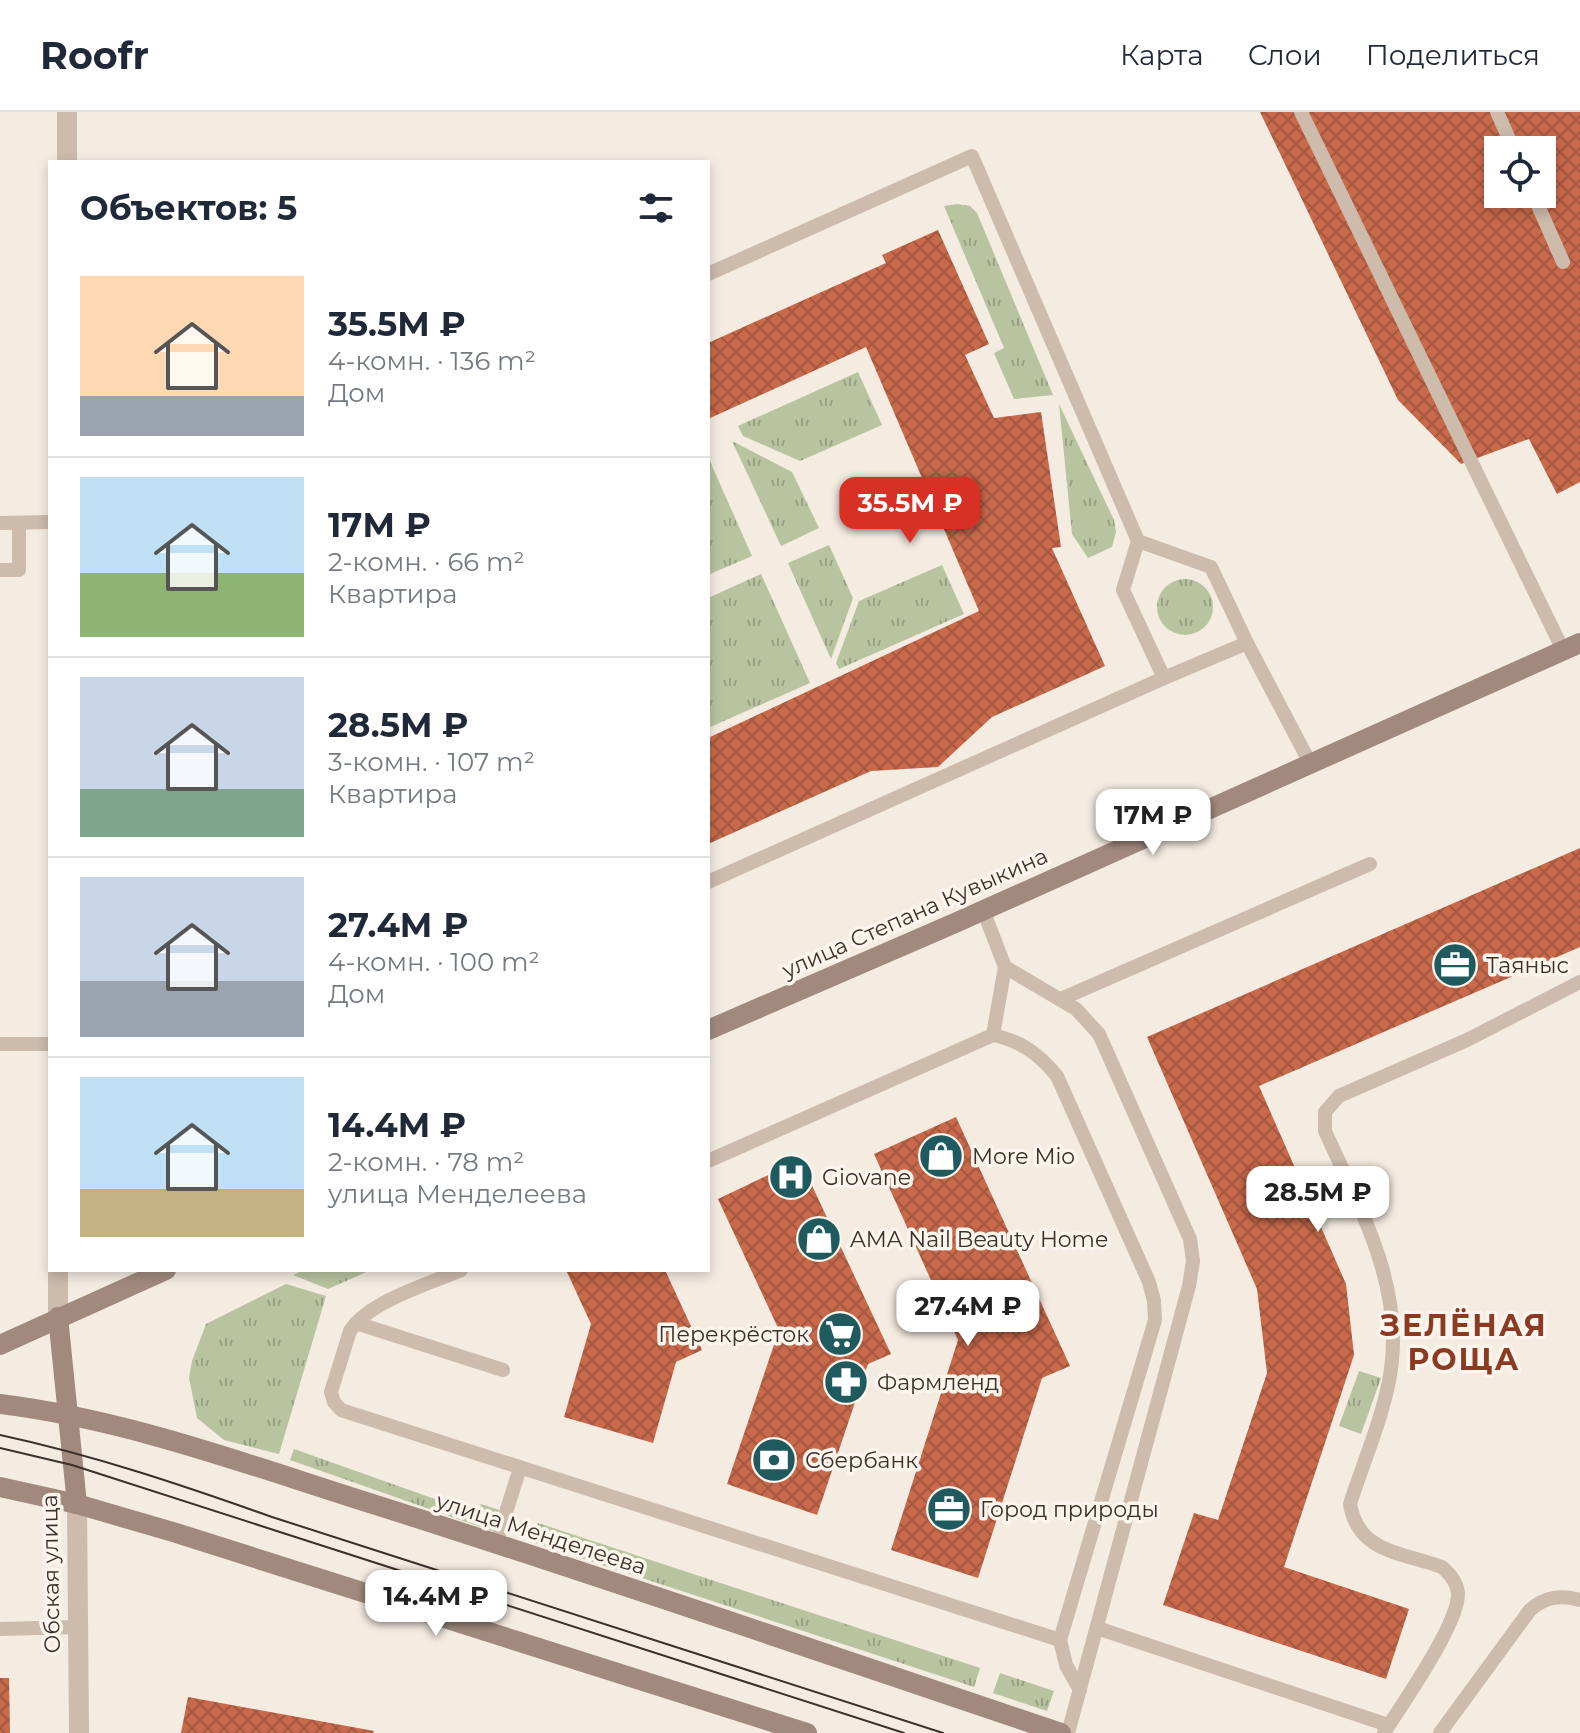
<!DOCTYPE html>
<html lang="ru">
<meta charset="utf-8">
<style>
body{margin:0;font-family:Montserrat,sans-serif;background:#f6f6f7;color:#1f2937;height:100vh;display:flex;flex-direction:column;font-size:30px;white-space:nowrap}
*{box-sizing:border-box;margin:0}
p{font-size:26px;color:#747a83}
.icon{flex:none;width:44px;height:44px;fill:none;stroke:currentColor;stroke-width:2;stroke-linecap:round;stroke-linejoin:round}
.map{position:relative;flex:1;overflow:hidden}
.side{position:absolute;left:48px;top:48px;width:662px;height:1112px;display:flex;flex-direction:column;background:#fff;border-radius:0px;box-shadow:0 4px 12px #0003}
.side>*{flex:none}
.tools{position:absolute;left:1484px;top:24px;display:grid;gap:16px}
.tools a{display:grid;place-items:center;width:72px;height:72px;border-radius:0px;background:#fff;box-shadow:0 4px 12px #0003;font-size:40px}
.price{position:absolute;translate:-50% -68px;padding:0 18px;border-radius:16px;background:#fff;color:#222;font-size:26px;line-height:52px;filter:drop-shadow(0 2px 4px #0008)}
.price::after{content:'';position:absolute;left:50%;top:48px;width:24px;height:18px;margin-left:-12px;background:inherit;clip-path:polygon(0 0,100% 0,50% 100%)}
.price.on{background:#d93025;color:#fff}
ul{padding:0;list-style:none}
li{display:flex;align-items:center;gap:24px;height:200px;padding:0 32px}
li+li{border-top:2px solid #e0e1e3}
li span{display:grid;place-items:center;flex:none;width:224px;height:160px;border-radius:0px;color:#555}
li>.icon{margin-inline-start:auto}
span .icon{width:96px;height:96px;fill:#fffc;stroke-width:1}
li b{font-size:34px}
h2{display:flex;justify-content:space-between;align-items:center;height:96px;padding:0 32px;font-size:34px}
header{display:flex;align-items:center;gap:48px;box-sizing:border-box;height:112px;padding:0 40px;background:#fff;border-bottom:2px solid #e0e1e3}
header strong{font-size:38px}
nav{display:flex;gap:44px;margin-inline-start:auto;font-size:28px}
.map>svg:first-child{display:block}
.grass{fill:url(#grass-tufts)}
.building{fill:url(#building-cross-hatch);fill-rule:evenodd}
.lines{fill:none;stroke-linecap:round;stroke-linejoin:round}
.service{stroke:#cdbbac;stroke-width:14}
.tertiary{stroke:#cdbbac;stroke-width:20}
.secondary{stroke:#a18a7d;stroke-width:20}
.tram{stroke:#3b302b;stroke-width:2}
.labels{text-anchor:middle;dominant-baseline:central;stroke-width:7;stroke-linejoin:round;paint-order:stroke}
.street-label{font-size:22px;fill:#3b302b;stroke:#fbf5ee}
.poi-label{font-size:22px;fill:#3b302b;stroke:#fbf5ee;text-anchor:start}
.district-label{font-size:30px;font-weight:bold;letter-spacing:2px;fill:#8c3b22;stroke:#fbf5ee}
</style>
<header>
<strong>Roofr</strong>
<nav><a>Карта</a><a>Слои</a><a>Поделиться</a></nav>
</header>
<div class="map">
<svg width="1580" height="1621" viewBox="0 0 1580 1621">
<defs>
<pattern id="grass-tufts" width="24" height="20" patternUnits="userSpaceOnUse" patternTransform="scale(2)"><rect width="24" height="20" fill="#b8c4a0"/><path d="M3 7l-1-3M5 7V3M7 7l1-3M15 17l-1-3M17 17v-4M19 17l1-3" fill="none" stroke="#97a083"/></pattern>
<pattern id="building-cross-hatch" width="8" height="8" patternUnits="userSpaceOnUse" patternTransform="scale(2)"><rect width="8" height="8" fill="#c8694b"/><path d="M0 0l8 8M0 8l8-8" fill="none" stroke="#a4573f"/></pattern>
</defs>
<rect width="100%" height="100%" fill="#f4ebe1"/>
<!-- grass -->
<g class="grass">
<path d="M957,92L970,94L977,101L1053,283L1014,287L994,241L1004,236L944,94Z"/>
<path d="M858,260L882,313L800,349L743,324L738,314Z"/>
<path d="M1059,292L1114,408L1116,420L1112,435L1088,446L1072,422Z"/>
<path d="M732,329L792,360L819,416L781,434Z"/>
<path d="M708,345L752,444L708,463Z"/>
<path d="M829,433L853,486L831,547L788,451Z"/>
<path d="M942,453L964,502L839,557L836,551L859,489Z"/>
<path d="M761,462L810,571L708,616V486Z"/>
<circle cx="1185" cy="495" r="28"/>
<path d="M304,1158H371L328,1177L293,1163Z"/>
<path d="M286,1172L326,1184L279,1342L224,1328L197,1306L189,1266L192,1249L206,1212Z"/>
<path d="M1359,1259L1381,1266L1361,1322L1339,1314Z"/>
<path d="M294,1337L477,1402L481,1392L499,1398L492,1419L290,1348Z"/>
<path d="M538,1411L980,1556L974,1575L532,1430Z"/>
<path d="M1000,1561L1054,1579L1047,1599L993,1581Z"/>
</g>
<!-- building -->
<g class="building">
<path d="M1260,0H1580V370L1557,382L1529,327L1461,352L1398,288ZM1498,38H1542V82H1498Z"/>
<path d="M938,118L989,232L965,243L994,306L1041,300L1061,435L1052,436L1105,554L992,605L938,655L871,659L708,732V626L979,499L866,235L708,307V231L886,151L882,143Z"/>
<path d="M1580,736V835L1259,974L1346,1172L1354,1243L1284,1455L1409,1497L1386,1567L1163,1493L1194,1401L1218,1408L1267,1261L1257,1177L1147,925Z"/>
<path d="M956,1005L1070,1254L1042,1266L978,1466L891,1438L958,1228L874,1042Z"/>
<path d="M800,1048L891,1242L868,1252L817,1403L727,1372L779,1218L718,1087Z"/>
<path d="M566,1158H665L702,1238L676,1250L653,1331L564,1305L591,1212Z"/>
<path d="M0,1566H9L10,1621H0Z"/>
<path d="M188,1585L374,1619L373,1621H181Z"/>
</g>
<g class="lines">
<!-- service -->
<g class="service">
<path d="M1301,0L1563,538"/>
<path d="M1497,0L1514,38"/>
<path d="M1533,82L1563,150"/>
<path d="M708,162L972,44L1138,429L1211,455L1247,531L1310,651"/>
<path d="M0,411L50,410"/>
<path d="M1138,429L1123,478L1164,566"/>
<path d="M0,458H19V411"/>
<path d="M708,770L1164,566L1247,531"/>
<path d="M983,798L1005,855L1076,897L1099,922L1190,1127L1193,1149L1189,1174L1068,1621"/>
<path d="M1061,887L1370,752"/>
<path d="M993,923L1005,855"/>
<path d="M0,932H50"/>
<path d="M708,1049L993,923C1021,929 1039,942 1057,964L1149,1170L1154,1189L1155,1208L1060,1528L1066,1553L1080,1578"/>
<path d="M461,1158C429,1172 369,1189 350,1219L331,1280L334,1290L341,1298L1060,1528"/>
<path d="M356,1211L503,1258"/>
<path d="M496,1432L520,1356"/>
<path d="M1097,1516L1388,1613"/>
<path d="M0,1517L76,1515"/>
<path d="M1384,1621C1402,1592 1459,1512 1458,1481C1457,1470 1450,1462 1442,1455C1402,1440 1358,1441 1350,1392C1363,1351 1381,1310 1389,1269C1407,1179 1361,1099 1325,1019V1000L1339,984L1467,928L1580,870"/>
<path d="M1440,1621L1530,1498C1546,1484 1561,1483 1580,1488"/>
</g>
<!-- tertiary -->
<g class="tertiary">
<path d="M67,50V0"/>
<path d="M58,1205V1158"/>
<path d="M77,1392L79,1621"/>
</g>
<!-- secondary -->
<g class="secondary">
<path d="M708,918L955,811L1580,531"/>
<path d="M58,1205L77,1392"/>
<path d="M0,1233L166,1158"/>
<path d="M0,1292C130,1308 254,1355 379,1394C607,1466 834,1545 1061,1621"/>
<path d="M0,1375L77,1392L173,1420L807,1621"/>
</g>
<!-- tram -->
<g class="tram">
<path d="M0,1323C93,1343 182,1373 272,1405L943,1621"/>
<path d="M0,1336L72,1353L904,1621"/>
</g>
</g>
<!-- icons -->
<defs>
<g id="office-disc" transform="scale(2.3)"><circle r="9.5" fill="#1f5a5e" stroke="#fbf5ee"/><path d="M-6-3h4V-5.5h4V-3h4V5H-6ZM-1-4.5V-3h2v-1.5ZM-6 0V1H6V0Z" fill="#fff"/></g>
<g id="shop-disc" transform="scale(2.3)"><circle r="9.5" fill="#1f5a5e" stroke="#fbf5ee"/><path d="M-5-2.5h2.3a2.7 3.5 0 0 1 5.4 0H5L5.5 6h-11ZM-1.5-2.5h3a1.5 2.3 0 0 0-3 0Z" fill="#fff"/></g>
<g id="hospital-disc" transform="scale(2.3)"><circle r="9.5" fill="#1f5a5e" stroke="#fbf5ee"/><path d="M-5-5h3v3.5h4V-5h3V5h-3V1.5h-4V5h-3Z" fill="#fff"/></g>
<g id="supermarket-disc" transform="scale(2.3)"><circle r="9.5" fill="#1f5a5e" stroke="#fbf5ee"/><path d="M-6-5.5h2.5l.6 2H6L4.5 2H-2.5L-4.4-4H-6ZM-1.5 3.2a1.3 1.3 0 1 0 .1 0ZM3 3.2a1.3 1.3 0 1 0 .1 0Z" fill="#fff"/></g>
<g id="pharmacy-disc" transform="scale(2.3)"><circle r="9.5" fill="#1f5a5e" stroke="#fbf5ee"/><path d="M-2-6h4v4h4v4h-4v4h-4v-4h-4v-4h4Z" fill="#fff"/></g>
<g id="bank-disc" transform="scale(2.3)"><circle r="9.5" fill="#1f5a5e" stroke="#fbf5ee"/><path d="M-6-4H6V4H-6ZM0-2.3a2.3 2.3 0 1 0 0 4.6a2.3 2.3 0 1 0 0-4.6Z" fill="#fff"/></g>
</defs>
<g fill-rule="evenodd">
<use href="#office-disc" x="1455" y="853"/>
<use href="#shop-disc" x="941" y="1044"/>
<use href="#hospital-disc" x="791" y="1065"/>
<use href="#shop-disc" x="819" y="1127"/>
<use href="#supermarket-disc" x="840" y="1222"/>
<use href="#pharmacy-disc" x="846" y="1270"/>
<use href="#bank-disc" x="774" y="1348"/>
<use href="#office-disc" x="949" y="1397"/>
</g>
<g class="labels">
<!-- street labels -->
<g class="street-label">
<text transform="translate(915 801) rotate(-24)">улица Степана Кувыкина</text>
<text transform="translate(541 1422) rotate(18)">улица Менделеева</text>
<text transform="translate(51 1462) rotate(-91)">Обская улица</text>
</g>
<!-- poi labels -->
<g class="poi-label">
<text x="1486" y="853">Таяныс</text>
<text x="972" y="1044">More Mio</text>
<text x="822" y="1065">Giovane</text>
<text x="850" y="1127">AMA Nail Beauty Home</text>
<text x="809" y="1222" text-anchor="end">Перекрёсток</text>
<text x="877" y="1270">Фармленд</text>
<text x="805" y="1348">Сбербанк</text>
<text x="980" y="1397">Город природы</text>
</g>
<!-- district labels -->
<g class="district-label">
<text x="1464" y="1213">ЗЕЛЁНАЯ<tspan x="1464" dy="34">РОЩА</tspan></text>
</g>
</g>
</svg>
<div class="tools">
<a><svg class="icon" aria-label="locate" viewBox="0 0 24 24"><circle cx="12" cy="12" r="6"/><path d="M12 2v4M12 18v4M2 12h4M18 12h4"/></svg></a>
</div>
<b class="price on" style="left:910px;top:433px">35.5M ₽</b>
<b class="price" style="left:1153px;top:745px">17M ₽</b>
<b class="price" style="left:1318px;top:1122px">28.5M ₽</b>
<b class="price" style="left:968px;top:1236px">27.4M ₽</b>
<b class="price" style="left:436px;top:1526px">14.4M ₽</b>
<section class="side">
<h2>Объектов: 5<svg class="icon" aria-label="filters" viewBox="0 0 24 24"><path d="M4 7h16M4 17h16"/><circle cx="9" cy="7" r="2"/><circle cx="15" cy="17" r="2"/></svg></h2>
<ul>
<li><span style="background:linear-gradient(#ffd9b3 75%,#9aa5b1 0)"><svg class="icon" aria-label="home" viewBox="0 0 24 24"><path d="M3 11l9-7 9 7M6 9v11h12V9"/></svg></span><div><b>35.5M ₽</b><p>4-комн. · 136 m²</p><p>Дом</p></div></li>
<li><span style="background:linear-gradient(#bfe0f5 60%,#8fb573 0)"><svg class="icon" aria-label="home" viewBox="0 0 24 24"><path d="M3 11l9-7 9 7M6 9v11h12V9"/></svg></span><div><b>17M ₽</b><p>2-комн. · 66 m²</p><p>Квартира</p></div></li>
<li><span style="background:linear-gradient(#c9d6e8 70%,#7fa58c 0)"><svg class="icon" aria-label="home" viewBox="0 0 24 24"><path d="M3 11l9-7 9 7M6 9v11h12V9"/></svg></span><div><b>28.5M ₽</b><p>3-комн. · 107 m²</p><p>Квартира</p></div></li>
<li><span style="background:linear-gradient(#c9d6e8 65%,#9aa5b1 0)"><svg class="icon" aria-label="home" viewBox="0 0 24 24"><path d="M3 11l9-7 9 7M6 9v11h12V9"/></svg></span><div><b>27.4M ₽</b><p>4-комн. · 100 m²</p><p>Дом</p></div></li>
<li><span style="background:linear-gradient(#bfe0f5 70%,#c2b280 0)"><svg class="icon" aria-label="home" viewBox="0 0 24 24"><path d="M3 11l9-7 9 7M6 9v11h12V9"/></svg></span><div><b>14.4M ₽</b><p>2-комн. · 78 m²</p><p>улица Менделеева</p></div></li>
</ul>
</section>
</div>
